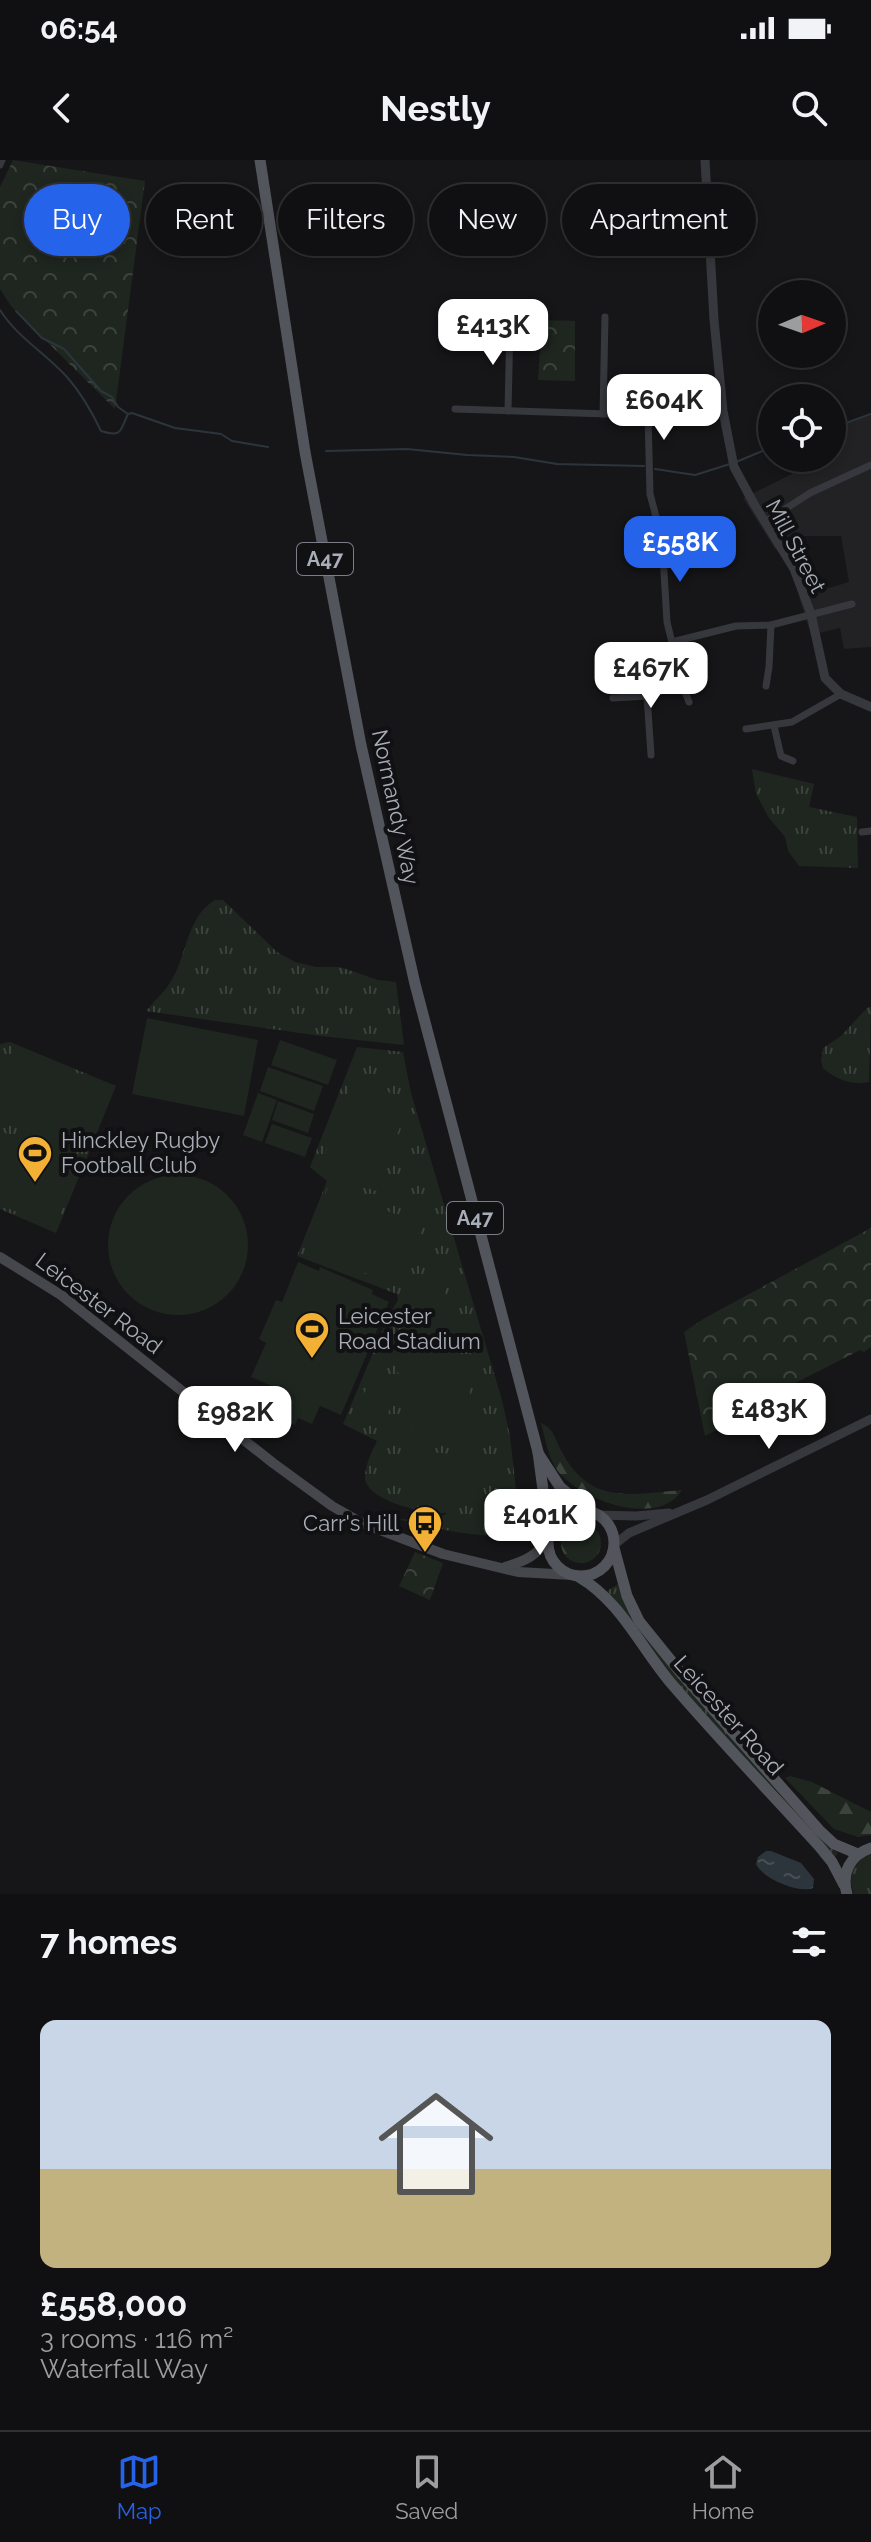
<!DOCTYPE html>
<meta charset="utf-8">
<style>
body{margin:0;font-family:Raleway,sans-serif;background:#19191b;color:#f1f3f6;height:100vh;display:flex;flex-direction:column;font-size:30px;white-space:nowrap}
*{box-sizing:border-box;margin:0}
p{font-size:26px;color:#9c9d9f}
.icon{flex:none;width:44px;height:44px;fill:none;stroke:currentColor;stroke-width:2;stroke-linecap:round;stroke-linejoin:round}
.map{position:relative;height:1734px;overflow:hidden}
.drawer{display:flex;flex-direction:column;background:#101012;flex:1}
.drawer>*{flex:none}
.guide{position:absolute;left:24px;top:24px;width:824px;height:72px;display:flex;gap:16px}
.needle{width:52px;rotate:88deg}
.controls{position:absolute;left:758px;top:120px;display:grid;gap:16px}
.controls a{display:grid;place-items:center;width:88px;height:88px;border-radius:50%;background:#101012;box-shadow:0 4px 12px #0003,0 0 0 2px #303032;font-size:40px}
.price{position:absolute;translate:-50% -68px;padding:0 18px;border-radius:16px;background:#fff;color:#222;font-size:26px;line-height:52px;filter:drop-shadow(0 2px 4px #0008)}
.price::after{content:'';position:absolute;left:50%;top:48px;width:24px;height:18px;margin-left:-12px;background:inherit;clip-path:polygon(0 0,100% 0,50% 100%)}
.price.current{background:#2563eb;color:#fff}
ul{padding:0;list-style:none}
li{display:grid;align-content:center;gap:16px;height:424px;padding:0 40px}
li+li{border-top:2px solid #303032}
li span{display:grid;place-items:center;height:248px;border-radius:16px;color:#555}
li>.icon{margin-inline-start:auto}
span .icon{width:144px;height:144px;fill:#fffc;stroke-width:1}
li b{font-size:34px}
h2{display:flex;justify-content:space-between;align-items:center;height:96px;padding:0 40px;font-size:34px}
.chip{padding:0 28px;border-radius:36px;background:#101012;box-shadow:0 4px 12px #0003,0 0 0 2px #303032;font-size:28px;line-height:72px}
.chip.current{background:#2563eb;color:#fff}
.status{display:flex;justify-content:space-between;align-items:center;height:56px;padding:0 40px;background:#101012;direction:ltr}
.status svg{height:22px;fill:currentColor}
header{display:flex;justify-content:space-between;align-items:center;height:104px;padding:0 40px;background:#101012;font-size:36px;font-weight:700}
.menu{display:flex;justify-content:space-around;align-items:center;height:112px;border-top:2px solid #303032;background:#101012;font-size:22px;color:#9c9d9f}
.menu a{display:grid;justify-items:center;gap:4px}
.menu .current{color:#2563eb}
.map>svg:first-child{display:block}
.built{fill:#222225}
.grass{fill:url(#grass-tufts)}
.forest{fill:url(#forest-firs)}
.park{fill:url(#park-crowns)}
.garden{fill:#1e261f}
.water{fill:url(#water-ripples)}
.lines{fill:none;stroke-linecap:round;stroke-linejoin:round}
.stream{stroke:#2c353c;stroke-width:2}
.minor{stroke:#37383d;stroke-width:7}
.tertiary{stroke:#37383d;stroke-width:9}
.secondary{stroke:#45474d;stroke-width:10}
.primary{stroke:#53555c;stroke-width:11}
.labels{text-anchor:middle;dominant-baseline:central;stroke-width:8;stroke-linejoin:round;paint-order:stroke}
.shield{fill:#111113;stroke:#7b7e86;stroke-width:2}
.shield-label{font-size:20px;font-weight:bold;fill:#a8adb8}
.street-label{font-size:22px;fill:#a8adb8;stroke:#111113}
.poi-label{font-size:22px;fill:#a8adb8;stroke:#111113;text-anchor:start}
</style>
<div class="status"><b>06:54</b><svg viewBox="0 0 49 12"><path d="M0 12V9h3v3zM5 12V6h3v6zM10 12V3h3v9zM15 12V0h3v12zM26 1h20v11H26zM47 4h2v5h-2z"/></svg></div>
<header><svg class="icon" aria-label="back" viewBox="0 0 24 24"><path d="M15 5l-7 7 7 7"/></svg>Nestly<svg class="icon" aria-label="search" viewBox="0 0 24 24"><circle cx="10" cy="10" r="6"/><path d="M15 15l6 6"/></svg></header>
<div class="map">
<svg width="871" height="1734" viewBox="0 0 871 1734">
<defs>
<pattern id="grass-tufts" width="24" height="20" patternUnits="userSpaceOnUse" patternTransform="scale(2)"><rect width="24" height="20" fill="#1e261f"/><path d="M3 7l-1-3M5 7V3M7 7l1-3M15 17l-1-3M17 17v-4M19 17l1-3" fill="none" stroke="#3c433d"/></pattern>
<pattern id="forest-firs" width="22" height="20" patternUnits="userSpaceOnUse" patternTransform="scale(2)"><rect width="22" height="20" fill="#1e261f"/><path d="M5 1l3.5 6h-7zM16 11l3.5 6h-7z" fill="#3c433d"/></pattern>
<pattern id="park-crowns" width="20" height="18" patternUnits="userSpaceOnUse" patternTransform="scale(2)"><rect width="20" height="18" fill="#1e261f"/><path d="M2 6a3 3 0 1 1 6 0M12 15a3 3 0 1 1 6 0" fill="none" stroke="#3c433d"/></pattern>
<pattern id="water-ripples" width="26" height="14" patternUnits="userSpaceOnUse" patternTransform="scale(2)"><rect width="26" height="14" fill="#2c353c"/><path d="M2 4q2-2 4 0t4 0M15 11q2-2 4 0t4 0" fill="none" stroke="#485056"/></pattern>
</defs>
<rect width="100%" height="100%" fill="#161618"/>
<!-- built -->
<path class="built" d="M871,255V487L844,489L840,468L811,475L799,437L849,422L841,376H801L775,389L743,338L802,309L797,298H832V269Z"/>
<!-- grass -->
<g class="grass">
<path d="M752,609L814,624L809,647L857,657L858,708L799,706L788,691L785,677L769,658L756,634Z"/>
<path d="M215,740H223L277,792L295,802L316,807H340L378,820L396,822L404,885L321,876L146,851C156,839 167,830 174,816C187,791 188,756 215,740Z"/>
<path d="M868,847H871L869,922C853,926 835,919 823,908L821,901L823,888L841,876Z"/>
<path d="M10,882L116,926L56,1073L0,1049V884Z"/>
<path d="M357,887L403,892L411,933L502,1240L510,1276L516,1330L517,1356L511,1373C493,1383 416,1364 394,1358C412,1360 432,1365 447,1353C427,1354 366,1342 365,1317C365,1305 372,1291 377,1281L343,1264L388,1157L398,1140L397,1134L297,1096L327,1021L310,1007Z"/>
<path d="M618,1424L626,1443L832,1689L838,1693L834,1698L665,1510L607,1431Z"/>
<path d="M871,1694V1734H854C847,1716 853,1702 871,1694Z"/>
</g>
<!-- forest -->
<g class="forest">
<path d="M541,1263C555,1269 555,1280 562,1292C590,1346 633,1334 682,1330C658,1369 579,1340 557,1310C548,1297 545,1278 541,1263Z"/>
<circle cx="581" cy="1383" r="20"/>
<path d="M790,1616L812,1622L871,1652V1675L858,1677L834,1669L785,1618Z"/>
</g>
<!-- park -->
<g class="park">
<path d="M13,0L145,21L115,249L11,146L0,129V27Z"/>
<path d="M542,160L575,161V221L538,220Z"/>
<path d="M871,1068V1187L864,1192L860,1190L760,1241L756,1248L705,1276L684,1172L703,1159Z"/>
<path d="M415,1392L443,1403L430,1440L399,1426Z"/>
</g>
<!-- garden -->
<g class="garden">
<path d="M147,858L258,880L244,956L132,934Z"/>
<path d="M280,880L337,900L328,925L271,905Z"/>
<path d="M14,887L114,928L89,989L0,952V922Z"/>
<path d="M268,907L323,926L314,951L260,931Z"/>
<path d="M353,919L410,940L376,1031L319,1010Z"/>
<path d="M258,933L277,940L262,982L243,975Z"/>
<path d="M278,941L314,954L308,973L272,960Z"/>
<path d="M272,964L312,978L305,997L265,983Z"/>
<path d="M0,971L79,1003L54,1067L0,1045Z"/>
<circle cx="178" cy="1085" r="70"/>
<path d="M328,1027L422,1065L397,1126L304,1088Z"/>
<path d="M298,1102L319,1111L320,1107L373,1130L372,1134L389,1142L341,1255L320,1246L312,1264L298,1258L295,1265L281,1259L284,1252L270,1246L276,1228L251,1217L266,1183L259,1179L276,1140L282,1142Z"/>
<path d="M441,1116L455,1171L423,1179L409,1124Z"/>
<path d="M457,1179L480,1274L416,1289L394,1194Z"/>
<path d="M371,1216L398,1226L382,1269L355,1259Z"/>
<path d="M405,1290L486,1297L482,1344L401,1337Z"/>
</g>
<!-- water -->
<path class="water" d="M766,1691H771L801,1703L814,1719L813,1728C799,1734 762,1718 756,1704L758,1697Z"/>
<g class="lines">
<!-- stream -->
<g class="stream">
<path d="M0,150C17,177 45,193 67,217C81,233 92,252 101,271C123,278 120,270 128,254L132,253L175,268L221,274L232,281L268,287"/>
<path d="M16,151L42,178L64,189L101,231L112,237L118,247L128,254"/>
<path d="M832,268L871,254"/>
<path d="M326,291L407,289L467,295L514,297L557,304L644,306"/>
<path d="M736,302L772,287"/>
<path d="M655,309L695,315L730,304"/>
</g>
<!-- minor -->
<g class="minor">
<path d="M0,5L2,0"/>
<path d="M455,249L638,255L723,251"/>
<path d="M508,251L510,164"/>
<path d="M603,254L605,157"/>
<path d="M648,255L650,334L662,379L667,462L682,524L689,542"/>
<path d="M765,362L810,333L871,305"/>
<path d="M672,482L736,466L771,465L852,444"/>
<path d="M766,526L769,507L771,465"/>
<path d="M647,536L651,595"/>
<path d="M613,538L647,536L682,524"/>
<path d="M774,566L781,596L793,601"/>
<path d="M746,569L792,562L841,534"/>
<path d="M862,672L871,671"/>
</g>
<!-- tertiary -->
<g class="tertiary">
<path d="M705,0L714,160L723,251L734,307L754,344L794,409L811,454L825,518L841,534L871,547"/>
<path d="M597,1355L636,1356L669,1353"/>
<path d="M614,1385L629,1373L707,1340L871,1259"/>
</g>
<!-- secondary -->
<g class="secondary">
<path d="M0,1097L61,1135L273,1303L332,1346L362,1363L443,1394L518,1412L572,1415"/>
<path d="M505,1407C525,1401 537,1396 548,1378"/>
</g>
<!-- primary -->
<g class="primary">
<path d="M260,0L305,292L361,585L415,824L538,1292L549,1375"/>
<path d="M538,1293L560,1327L589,1351"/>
<circle cx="581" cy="1383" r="33"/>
<path d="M614,1388L627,1436L639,1461L681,1513L819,1670L834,1684L858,1694"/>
<path d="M579,1417C620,1441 640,1486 670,1522C718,1578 769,1631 819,1686L832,1702L844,1725"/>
<path d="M847,1734C841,1713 850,1695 871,1688"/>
</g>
</g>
<!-- icons -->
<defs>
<g id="stadium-pin" transform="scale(1.8)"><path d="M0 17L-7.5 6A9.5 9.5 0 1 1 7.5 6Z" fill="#f2b134" stroke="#111113"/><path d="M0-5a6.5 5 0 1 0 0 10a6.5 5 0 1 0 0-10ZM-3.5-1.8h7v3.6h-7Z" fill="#111"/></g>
<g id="bus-pin" transform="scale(1.8)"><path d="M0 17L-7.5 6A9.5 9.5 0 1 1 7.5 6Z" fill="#f2b134" stroke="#111113"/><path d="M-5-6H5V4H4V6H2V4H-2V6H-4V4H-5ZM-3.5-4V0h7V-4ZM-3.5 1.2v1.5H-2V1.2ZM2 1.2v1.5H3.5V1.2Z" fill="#111"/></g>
</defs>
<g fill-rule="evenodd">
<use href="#stadium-pin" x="35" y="993"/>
<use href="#stadium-pin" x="312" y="1169"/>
<use href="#bus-pin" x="425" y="1363"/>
</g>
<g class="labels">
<!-- shield labels -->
<g class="shield">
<rect x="297" y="383" width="56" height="32" rx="6"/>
<rect x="447" y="1042" width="56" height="32" rx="6"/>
</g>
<g class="shield-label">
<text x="325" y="399">A47</text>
<text x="475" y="1058">A47</text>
</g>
<!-- street labels -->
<g class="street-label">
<text transform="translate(796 386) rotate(62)">Mill Street</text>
<text transform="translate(396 647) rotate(78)">Normandy Way</text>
<text transform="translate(99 1143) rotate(37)">Leicester Road</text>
<text transform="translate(729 1555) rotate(48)">Leicester Road</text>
</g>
<!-- poi labels -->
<g class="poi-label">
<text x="61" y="980">Hinckley Rugby<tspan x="61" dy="25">Football Club</tspan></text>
<text x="338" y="1156">Leicester<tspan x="338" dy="25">Road Stadium</tspan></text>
<text x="399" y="1363" text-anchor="end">Carr's Hill</text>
</g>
</g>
</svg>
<div class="controls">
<a><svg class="needle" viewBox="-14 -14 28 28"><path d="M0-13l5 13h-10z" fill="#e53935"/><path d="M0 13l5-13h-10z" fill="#9c9d9f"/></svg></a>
<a><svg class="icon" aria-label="locate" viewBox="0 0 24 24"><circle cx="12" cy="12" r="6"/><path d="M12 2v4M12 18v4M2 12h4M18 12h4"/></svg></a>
</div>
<b class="price" style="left:493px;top:207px">£413K</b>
<b class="price" style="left:664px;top:282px">£604K</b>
<b class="price current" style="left:680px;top:424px">£558K</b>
<b class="price" style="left:651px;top:550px">£467K</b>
<b class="price" style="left:769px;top:1291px">£483K</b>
<b class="price" style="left:235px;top:1294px">£982K</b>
<b class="price" style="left:540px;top:1397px">£401K</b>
<div class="guide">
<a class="chip current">Buy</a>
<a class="chip">Rent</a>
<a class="chip">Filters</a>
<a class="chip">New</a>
<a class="chip">Apartment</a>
</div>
</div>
<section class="drawer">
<h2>7 homes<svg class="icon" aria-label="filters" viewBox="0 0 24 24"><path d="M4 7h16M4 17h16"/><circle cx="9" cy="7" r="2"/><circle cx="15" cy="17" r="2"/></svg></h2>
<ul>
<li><span style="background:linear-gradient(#c9d6e8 60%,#c2b280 0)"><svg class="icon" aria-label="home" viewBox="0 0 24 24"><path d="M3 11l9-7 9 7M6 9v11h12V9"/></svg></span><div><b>£558,000</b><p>3 rooms · 116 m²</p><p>Waterfall Way</p></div></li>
</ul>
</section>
<nav class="menu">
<a class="current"><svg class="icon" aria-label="map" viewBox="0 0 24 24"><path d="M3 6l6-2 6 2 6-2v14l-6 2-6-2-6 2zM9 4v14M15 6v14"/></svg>Map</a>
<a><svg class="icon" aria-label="saved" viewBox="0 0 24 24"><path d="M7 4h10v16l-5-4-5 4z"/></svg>Saved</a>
<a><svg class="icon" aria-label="home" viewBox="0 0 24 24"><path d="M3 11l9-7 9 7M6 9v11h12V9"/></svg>Home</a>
</nav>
